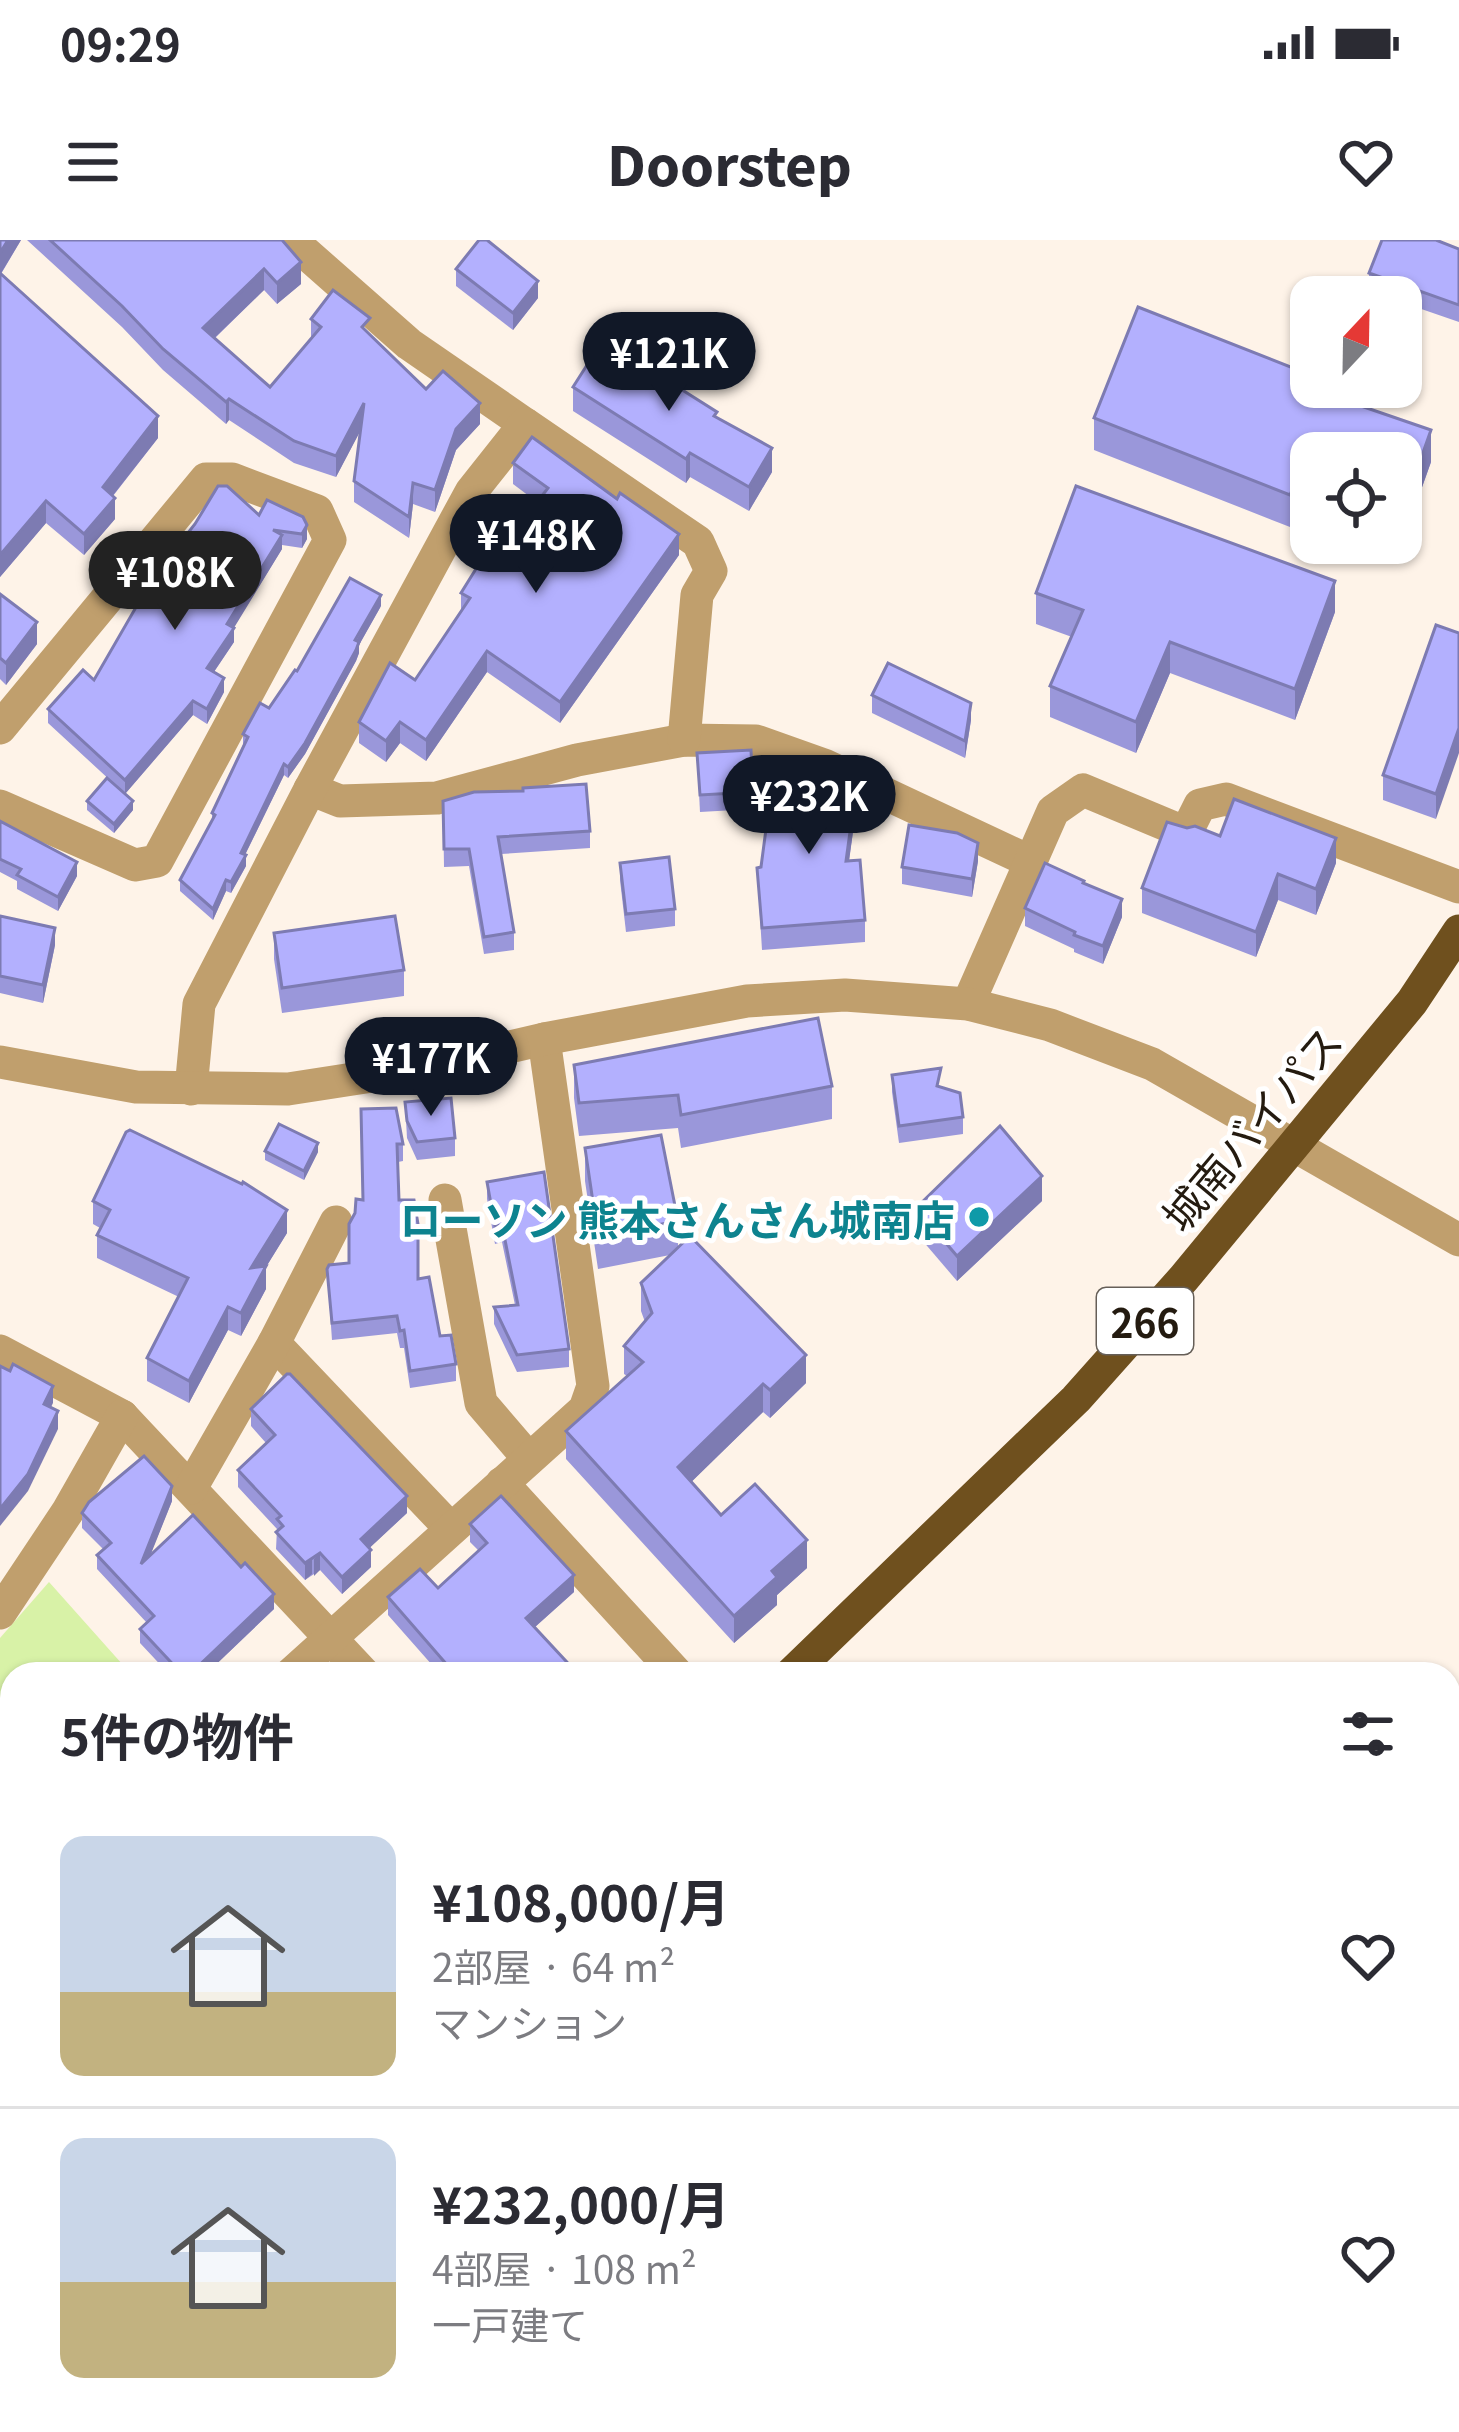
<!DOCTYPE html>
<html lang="ja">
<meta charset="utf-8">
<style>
body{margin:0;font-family:Georgia,"Noto Sans JP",serif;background:#f2f2f3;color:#2b2b33;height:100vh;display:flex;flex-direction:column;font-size:45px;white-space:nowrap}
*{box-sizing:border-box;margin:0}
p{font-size:39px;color:#7c7c81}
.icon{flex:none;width:66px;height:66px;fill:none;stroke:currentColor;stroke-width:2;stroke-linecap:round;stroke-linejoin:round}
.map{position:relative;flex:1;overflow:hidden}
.panel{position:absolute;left:0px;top:1422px;width:1461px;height:771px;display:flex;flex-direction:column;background:#fff;border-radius:36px 36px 0 0;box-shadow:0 3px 9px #0004}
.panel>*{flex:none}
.needle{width:78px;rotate:22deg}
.fabs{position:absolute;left:1290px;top:36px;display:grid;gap:24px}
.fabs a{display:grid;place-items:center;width:132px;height:132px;border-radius:24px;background:#fff;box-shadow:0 3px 9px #0004;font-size:60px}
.price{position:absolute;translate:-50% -102px;padding:0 27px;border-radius:42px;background:#111827;color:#fff;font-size:39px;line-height:78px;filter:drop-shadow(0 3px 6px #0008)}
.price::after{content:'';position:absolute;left:50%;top:72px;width:36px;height:27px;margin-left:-18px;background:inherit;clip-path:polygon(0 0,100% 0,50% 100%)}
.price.on{background:#222;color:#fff}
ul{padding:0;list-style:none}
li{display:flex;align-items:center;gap:36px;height:300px;padding:0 60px}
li+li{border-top:3px solid #e1e1e2}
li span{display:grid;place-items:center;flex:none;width:336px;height:240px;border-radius:24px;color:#555}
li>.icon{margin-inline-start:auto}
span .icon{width:144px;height:144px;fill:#fffc;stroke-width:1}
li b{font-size:51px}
h2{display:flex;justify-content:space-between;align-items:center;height:144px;padding:0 60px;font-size:51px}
.status{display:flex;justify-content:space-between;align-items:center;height:84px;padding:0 60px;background:#fff;direction:ltr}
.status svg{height:33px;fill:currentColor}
header{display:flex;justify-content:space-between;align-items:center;height:156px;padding:0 60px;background:#fff;font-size:54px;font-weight:800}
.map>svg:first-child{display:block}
.green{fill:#d8f2a7}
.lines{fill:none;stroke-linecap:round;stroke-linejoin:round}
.minor{stroke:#c09f6d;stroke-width:33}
.tertiary{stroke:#c09f6d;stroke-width:33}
.trunk{stroke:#6f501e;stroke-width:33}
.wall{fill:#9a97da}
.shaded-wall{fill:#7d7bb2}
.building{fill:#b3b0fe;stroke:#7d7bb2;stroke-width:3}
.culture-dot{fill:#0f9aa8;stroke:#fff;stroke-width:4.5}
.labels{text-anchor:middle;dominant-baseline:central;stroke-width:10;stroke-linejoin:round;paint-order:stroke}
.shield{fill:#fff;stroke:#665f58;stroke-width:3}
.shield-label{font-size:39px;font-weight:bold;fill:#241b10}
.street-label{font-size:42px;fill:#241b10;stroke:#fff}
.culture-label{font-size:42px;font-weight:bold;fill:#0d838f;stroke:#fff;text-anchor:end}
</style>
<div class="status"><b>09:29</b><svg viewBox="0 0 49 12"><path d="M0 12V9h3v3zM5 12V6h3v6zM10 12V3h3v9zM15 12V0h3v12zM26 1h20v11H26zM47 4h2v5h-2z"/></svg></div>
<header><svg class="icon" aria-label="menu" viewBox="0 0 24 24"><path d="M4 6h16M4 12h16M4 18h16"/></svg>Doorstep<svg class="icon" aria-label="heart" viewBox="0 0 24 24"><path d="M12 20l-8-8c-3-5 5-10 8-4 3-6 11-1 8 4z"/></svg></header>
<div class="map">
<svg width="1459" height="2192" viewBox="0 0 1459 2192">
<rect width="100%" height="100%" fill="#fef3e8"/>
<!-- green -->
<path class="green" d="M49,1342L131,1434H12V1670L3,1679L0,1676V1398Z"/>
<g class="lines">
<!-- minor -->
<g class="minor">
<path d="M291,0L409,104L525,184"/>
<path d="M0,488L206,239H232L317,271L330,300L157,621L135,625L0,566"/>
<path d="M310,549L340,561L437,558L577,520L684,500L756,501L824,525L1029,621"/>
<path d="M968,764L1053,571L1083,550L1186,593L1200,565L1226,559L1459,647"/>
<path d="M191,849L199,764L310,549L471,252L525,184L698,302L711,331L697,355L684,500"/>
<path d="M445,960L481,1163L529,1219"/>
<path d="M274,1103L451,1289"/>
<path d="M0,1111L122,1176L364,1434"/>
<path d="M502,1243L677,1434"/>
<path d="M191,1248L274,1103L336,982"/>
<path d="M0,1373L68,1271L122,1176"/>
<path d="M291,1434L585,1169L593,1146L544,799"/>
<path d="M0,1716L12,1704"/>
</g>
<!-- tertiary -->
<path class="tertiary" d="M0,822L136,847L288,849L411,830L544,799L747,761L845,755L968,764L1050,785L1152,824L1459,1000"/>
<!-- trunk -->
<g class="trunk">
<path d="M791,1434L1076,1159L1184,1038L1412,762L1459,691"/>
<path d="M0,2156L12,2145"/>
</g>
</g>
<!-- wall -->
<g class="wall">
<path d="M0,0H21L1,34L158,198L113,256L115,279L84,315L46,283L0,337Z"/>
<path d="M27,0H282L301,44L277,64L264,50L215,98L270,147L311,98V79L370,95L426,149L480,184L456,210L435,272L413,264L409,298L354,262V241L360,191L336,237L294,223L229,180L226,184L163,130L122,87Z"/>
<path d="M1459,9V82L1401,62V57H1388L1369,50V33Z"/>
<path d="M456,29L538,58L513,90L456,46Z"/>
<path d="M573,147L717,177L772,232L749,271L690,237L686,243L573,171Z"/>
<path d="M1334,147V157L1431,222L1401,306L1392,303H1401V213H1311V275L1297,270L1290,287L1094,210V178Z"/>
<path d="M513,223L679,315L560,483L487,432L426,521L400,503L386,522L359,503V482L415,440L461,370V353L492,321L537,262L513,244Z"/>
<path d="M267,260L307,299L302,308L282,305V309L233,388L234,402L214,432L224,452L207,484L193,475L125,554L48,483V469L94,440L259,275Z"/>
<path d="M1036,353L1335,372L1295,480L1170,433L1136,513L1050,477V446L1072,397L1036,384Z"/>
<path d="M0,354L37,404L6,445L0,439Z"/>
<path d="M381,366L359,405V413L356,421L305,514L288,538L284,535L245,615L246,626L231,653L226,651L213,680L180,651V640L212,581V573L243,505V494L269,468L297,431Z"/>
<path d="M1436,385V579L1383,560V535Z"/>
<path d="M872,455L971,480L965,518L872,473Z"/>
<path d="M697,513L753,552V569L700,572Z"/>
<path d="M87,561L133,570L114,593L87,570Z"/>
<path d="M443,561L590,591V608L501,614L514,692V710L484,714L469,626L444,627Z"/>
<path d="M856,570L849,620L865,680V702L762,710L757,628Z"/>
<path d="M0,581L77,636L58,671L17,649V641L0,632Z"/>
<path d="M1220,596L1336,623L1316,675L1278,660L1256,717L1142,673V648Z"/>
<path d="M978,621L972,657L902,644V627Z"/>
<path d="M620,623L675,669V686L626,692L620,640Z"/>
<path d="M1084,644L1122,677L1103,724L1074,712V709L1025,686V668Z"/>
<path d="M0,676L55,705L43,763L0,753Z"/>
<path d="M274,693L404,730V756L282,773L274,719Z"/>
<path d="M574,825L832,846V879L681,908L678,888L579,896L574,858Z"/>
<path d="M892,835L940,847L963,877V894L899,903L892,852Z"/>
<path d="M405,862L455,898V916L417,920L407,898Z"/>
<path d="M361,869L403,904V921L398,922L399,960L418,1039L440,1096L456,1124V1141L410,1148L404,1108H400L397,1093L332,1100L327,1029L349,1023L362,960Z"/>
<path d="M585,908L678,981V1007L806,1143L770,1178L763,1172L691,1242L721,1275L807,1328L777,1355V1365L734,1403L566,1219V1191L627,1136L624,1134V1106L645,1082L641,1071V1043L670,1015L598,1029L585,941Z"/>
<path d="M265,911L318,912L304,940L265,920Z"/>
<path d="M487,942L569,1109V1127L517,1132L494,1084V1067L515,1065L502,1002L495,1004L487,959Z"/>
<path d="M242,944L287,993L266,1027V1049L241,1096L228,1090L189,1163L147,1141V1118L179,1057L97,1018V995L100,988L93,984V961Z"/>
<path d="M1042,961L957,1041L916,993V968Z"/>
<path d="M251,1169L407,1273L369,1308L371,1327L342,1354L320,1330L305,1340L276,1309L277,1289L238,1247V1230L266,1203L251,1186Z"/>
<path d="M172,1261L150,1315L274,1369L206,1434H169L140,1403V1389L147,1383L97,1329V1315L103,1309L82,1288V1273Z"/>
<path d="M470,1284L574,1352L535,1387L578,1434H440L388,1375V1357L438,1348L479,1311L470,1302Z"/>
<path d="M12,1737V1995L0,1982V1763L6,1757V1743Z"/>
<path d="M824,2181H1315L1303,2192H834Z"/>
</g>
<!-- shaded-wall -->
<g class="shaded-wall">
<path d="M8,0H21L0,35V13Z"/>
<path d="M301,22V44L277,64V43Z"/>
<path d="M264,29V50L203,109V88Z"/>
<path d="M538,41V58L513,90V73Z"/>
<path d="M229,159V180L226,184V162Z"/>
<path d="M364,163V184L336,237V216Z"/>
<path d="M480,163V184L456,210L435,272V250L456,189Z"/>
<path d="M158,176V198L103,268V247Z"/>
<path d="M1431,190V222L1401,306V275Z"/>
<path d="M772,208V232L749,271V247Z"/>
<path d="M690,213V237L686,243V219Z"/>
<path d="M1297,238V270L1290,287V255Z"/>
<path d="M413,243V264L409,298V277Z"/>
<path d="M115,258V279L84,315V294Z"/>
<path d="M46,261V283L0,337V315Z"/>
<path d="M307,285V299L302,308V294Z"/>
<path d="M679,294V315L560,483V462Z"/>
<path d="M282,295V309L229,396L234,388V402L207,442V428L227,384Z"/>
<path d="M1335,341V372L1295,480V449Z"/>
<path d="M381,355V366L359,405V413L356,421L305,514L288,538V527Z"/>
<path d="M37,382V404L6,445V423Z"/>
<path d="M1170,402V433L1136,513V482Z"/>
<path d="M487,411V432L426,521V500Z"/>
<path d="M224,438V452L207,484V469Z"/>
<path d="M193,461V475L125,554V540Z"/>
<path d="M971,463V480L965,518V501Z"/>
<path d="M400,482V503L386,522V501Z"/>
<path d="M1459,488V513L1436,579V554Z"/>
<path d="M284,524V535L241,623V613Z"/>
<path d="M856,548V570L846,643V621Z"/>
<path d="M133,561V570L114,593V584Z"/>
<path d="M1336,598V623L1316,675V649Z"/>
<path d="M978,603V621L972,657V639Z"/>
<path d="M246,615V626L231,653V642Z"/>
<path d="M77,622V636L58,671V657Z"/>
<path d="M1278,634V660L1256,717V692Z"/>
<path d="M226,640V651L213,680V669Z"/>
<path d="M1122,659V677L1103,724V706Z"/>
<path d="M55,688V705L43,763V745Z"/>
<path d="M318,903V912L304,940V931Z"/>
<path d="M1042,936V961L957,1041V1016Z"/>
<path d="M287,970V993L266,1027V1049L241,1096V1073L251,1028Z"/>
<path d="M228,1067V1090L189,1163V1141Z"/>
<path d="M806,1115V1143L770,1178V1150Z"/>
<path d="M763,1144V1172L678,1255V1227Z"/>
<path d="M53,1146V1163L44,1182V1164Z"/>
<path d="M58,1171V1189L28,1251L0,1286V1269Z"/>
<path d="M172,1246V1261L141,1339V1324Z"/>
<path d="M407,1256V1273L361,1316V1299Z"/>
<path d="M807,1300V1328L777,1355V1365L734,1403V1376L772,1331Z"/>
<path d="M371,1310V1327L342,1354V1337Z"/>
<path d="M320,1313V1330L314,1336V1319Z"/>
<path d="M312,1317V1334L305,1340V1323Z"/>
<path d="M574,1335V1352L526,1395V1378Z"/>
<path d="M274,1354V1369L206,1434H190Z"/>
<path d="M1459,2018V2051L1449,2060V2027Z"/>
<path d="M4,2059V2078L0,2081V2062Z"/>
<path d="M1278,2181H1315L1303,2192H1266Z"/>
</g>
<!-- building -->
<g class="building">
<path d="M0,0H8L0,13Z"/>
<path d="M50,0H282L301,22L277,43L264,29L203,88L270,147L321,87L311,79L333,50L370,78L362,87L426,149L443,131L480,163L456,189L435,250L413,243L409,277L354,241L364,163L336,216L294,201L229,159L226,162L163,109L122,66Z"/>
<path d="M479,0H487L538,41L513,73L456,29Z"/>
<path d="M1382,0H1436L1459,9V65L1369,33Z"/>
<path d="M0,33L158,176L103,247L115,258L84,294L46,261L0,315Z"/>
<path d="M1138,67L1311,135V147H1332L1329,155L1431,190L1401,275V213H1311V243L1297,238L1290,255L1094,178Z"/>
<path d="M603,100L717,172L714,176L772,208L749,247L690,213L686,219L573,147Z"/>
<path d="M532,197L617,259L620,253L679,294L560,462L487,411L426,500L400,482L386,501L359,482L390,423L415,440L470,358L461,353L484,316L492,321L548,248L513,223Z"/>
<path d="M218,246H227L259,275L267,260L303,277L307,285L302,294L273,290L282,295L227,384L234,388L207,428L224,438L207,469L193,461L125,540L48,469L83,430L94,440L154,336L195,284Z"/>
<path d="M1076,246L1335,341L1295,449L1170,402L1136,482L1050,446L1083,370L1036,353Z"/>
<path d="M350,338L381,355L355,400L359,402L356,410L305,503L288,527L284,524L241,613L246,615L231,642L226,640L213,669L180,640L215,575L212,573L248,497L243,494L260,463L269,468L295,430L297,431Z"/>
<path d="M0,354L37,382L6,423L0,418Z"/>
<path d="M1436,385L1459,393V488L1436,554L1383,535Z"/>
<path d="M888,423L971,463L965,501L872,455Z"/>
<path d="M751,510L753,552L700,555L697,513Z"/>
<path d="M773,536L856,548L846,621L860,620L865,680L762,688L757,628L761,627Z"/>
<path d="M107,538L133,561L114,584L87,561Z"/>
<path d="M586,544L590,591L498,597L514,692L484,697L469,609H444L443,561L474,552L523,551V548Z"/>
<path d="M1234,559L1336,598L1316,649L1278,634L1256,692L1142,648L1167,582L1187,588L1195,586L1220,596Z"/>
<path d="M0,581L77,622L58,657L17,635L21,629L0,619Z"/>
<path d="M909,585L957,593L978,603L972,639L902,627Z"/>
<path d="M669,617L675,669L626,674L620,623Z"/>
<path d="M1045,623L1084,641L1083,643L1122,659L1103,706L1074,695L1075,692L1025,668Z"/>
<path d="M0,676L55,688L43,745L0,736Z"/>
<path d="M395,676L404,730L282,748L274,693Z"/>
<path d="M818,778L832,846L681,875L678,855L579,863L574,825Z"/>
<path d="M941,828L937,846L960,853L963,877L899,886L892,835Z"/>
<path d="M451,858L455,898L417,902L407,881L405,862Z"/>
<path d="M396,868L403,904H397L399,960H414L418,984V1039L429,1037L440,1096L451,1095L456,1124L410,1131L404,1090L400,1091L397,1076L332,1083L327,1029L329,1025L349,1023V984L355,973L356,959L363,960L361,869Z"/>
<path d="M279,884L318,903L304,931L265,911Z"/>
<path d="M1000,886L1042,936L957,1016L916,968Z"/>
<path d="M130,890L242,944L243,942L287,970L251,1028L266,1026L241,1073L228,1067L189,1141L147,1118L188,1038L97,995L110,970L93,961L126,892Z"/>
<path d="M661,895L678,981L598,996L585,908Z"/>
<path d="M544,932L569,1109L517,1115L494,1067L518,1065L502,985L495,986L487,942Z"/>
<path d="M690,996L806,1115L770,1150L763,1144L678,1227L721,1275L755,1244L807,1300L772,1331L777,1337L734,1376L566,1191L643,1122L624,1106L652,1073L641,1043Z"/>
<path d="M13,1124L53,1146L44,1164L58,1171L28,1234L0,1269V1126L10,1131Z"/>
<path d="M287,1134H290L407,1256L361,1299L371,1310L342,1337L320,1313L305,1323L276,1292L283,1286L277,1279L281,1276L238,1230L275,1195L251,1169Z"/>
<path d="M144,1216L172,1246L141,1324L193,1275L241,1327L245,1323L274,1354L190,1434H182L140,1389L154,1376L97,1315L111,1303L82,1273L89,1262Z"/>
<path d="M501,1256L574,1335L526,1378L578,1434H455L388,1357L420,1329L438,1348L487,1303L470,1284Z"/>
<path d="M12,1751V1976L0,1963V1763Z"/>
<path d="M1449,1843L1459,1854V2018L1449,2027Z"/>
<path d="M281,2181H503L513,2192H269Z"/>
<path d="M854,2181H1278L1266,2192H864Z"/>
</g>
<!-- markers -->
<circle class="culture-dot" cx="979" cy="977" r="12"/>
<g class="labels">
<!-- shield labels -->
<rect class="shield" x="1097" y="1048" width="96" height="66" rx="9"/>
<g class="shield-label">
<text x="1145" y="1081">266</text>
</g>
<!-- street labels -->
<g class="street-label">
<text transform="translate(1250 887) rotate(-50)">城南バイパス</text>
</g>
<!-- culture labels -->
<g class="culture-label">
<text x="955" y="977">ローソン 熊本さんさん城南店</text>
</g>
</g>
</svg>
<div class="fabs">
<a><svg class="needle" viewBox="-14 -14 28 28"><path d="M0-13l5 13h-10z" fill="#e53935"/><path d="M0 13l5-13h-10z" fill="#7c7c81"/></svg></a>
<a><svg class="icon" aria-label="locate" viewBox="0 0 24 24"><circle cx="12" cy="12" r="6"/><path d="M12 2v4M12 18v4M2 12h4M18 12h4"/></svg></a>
</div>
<b class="price" style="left:669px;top:174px">¥121K</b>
<b class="price" style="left:536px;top:356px">¥148K</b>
<b class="price on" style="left:175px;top:393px">¥108K</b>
<b class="price" style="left:809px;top:617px">¥232K</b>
<b class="price" style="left:431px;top:879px">¥177K</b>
<section class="panel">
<h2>5件の物件<svg class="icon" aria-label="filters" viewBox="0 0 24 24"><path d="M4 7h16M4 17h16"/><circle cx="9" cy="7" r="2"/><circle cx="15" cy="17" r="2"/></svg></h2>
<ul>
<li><span style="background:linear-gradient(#c9d6e8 65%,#c2b280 0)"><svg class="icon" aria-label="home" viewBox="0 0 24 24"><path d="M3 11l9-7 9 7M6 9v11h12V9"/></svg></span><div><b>¥108,000/月</b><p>2部屋 · 64 m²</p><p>マンション</p></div><svg class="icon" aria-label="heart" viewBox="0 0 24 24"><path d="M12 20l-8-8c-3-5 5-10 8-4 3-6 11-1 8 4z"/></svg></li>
<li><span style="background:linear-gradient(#c9d6e8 60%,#c2b280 0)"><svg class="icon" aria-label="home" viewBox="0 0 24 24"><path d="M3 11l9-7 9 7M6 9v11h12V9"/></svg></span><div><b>¥232,000/月</b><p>4部屋 · 108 m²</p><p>一戸建て</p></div><svg class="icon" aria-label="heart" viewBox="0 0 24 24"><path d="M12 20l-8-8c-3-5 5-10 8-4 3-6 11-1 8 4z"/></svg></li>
</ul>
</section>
</div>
